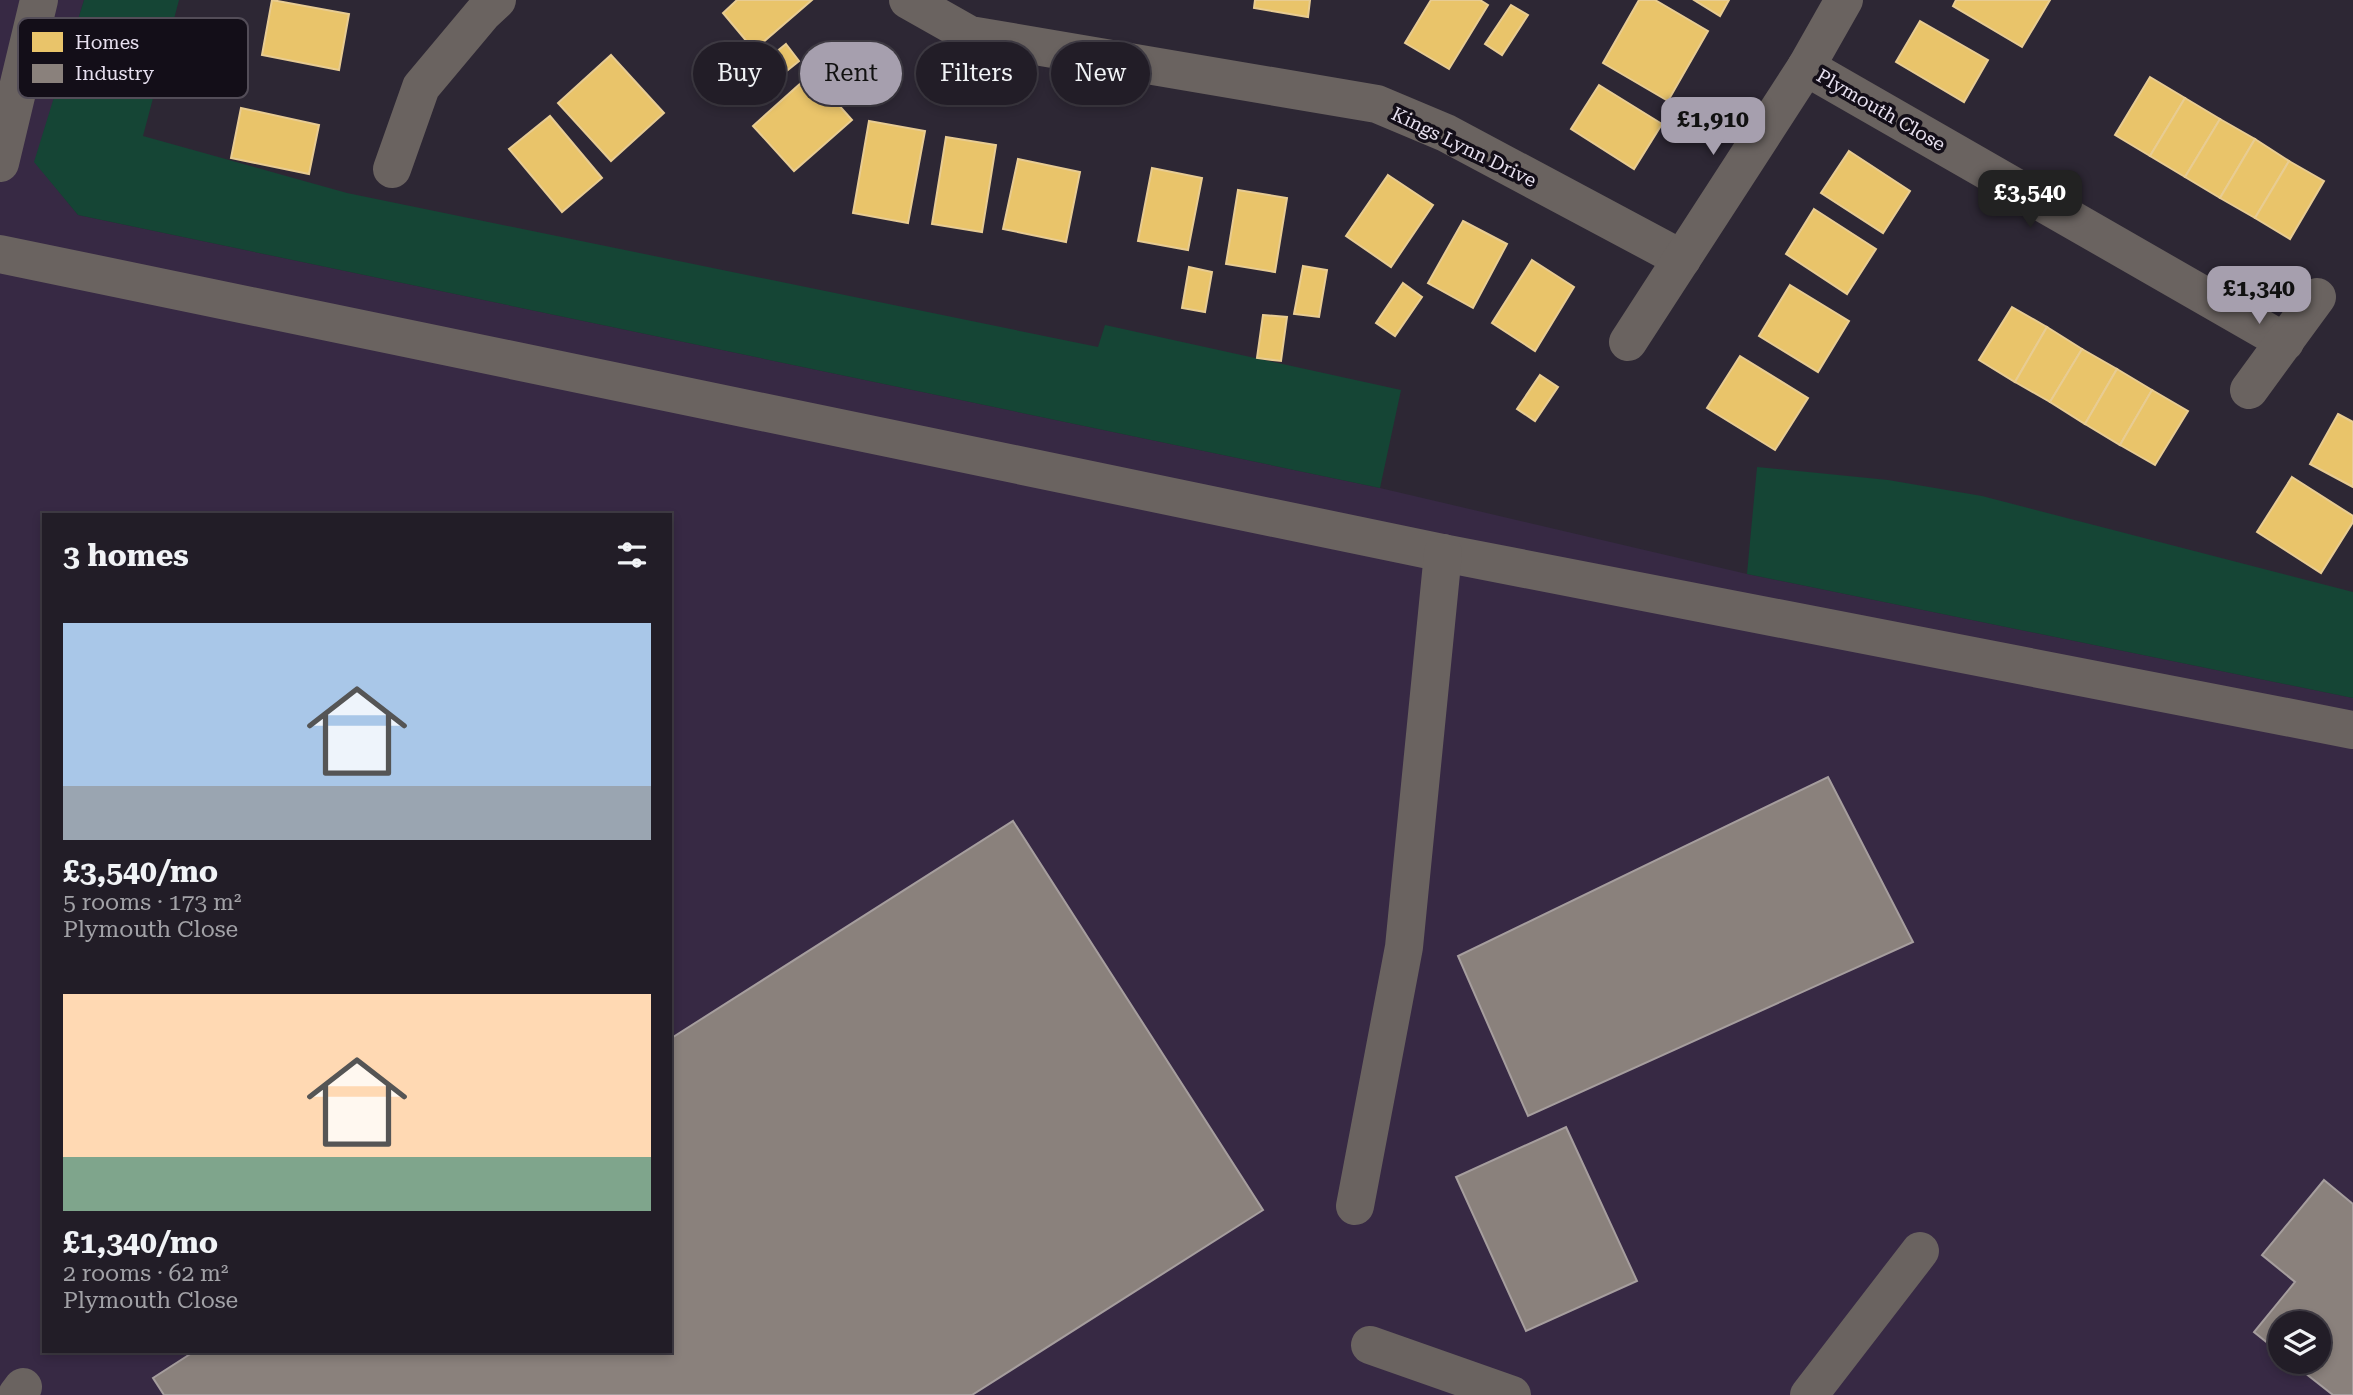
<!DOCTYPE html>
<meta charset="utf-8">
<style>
body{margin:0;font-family:"Roboto Serif",serif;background:#2a262f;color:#f1f3f6;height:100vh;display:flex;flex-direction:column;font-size:26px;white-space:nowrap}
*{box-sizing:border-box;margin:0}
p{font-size:23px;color:#a2a2a7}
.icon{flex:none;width:38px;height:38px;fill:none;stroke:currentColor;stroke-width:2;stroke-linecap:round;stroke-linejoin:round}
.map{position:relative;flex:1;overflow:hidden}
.sheet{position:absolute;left:42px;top:513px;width:630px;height:840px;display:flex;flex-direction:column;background:#221d27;border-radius:0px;box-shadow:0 4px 10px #0003,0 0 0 2px #3f3b44}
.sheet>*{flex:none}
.banner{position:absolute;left:693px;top:42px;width:665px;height:63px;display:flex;gap:14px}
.controls{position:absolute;left:2268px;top:1311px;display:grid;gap:14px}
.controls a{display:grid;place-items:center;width:63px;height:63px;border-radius:50%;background:#221d27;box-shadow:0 4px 10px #0003,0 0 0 2px #3f3b44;font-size:35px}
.price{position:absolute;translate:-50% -60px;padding:0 16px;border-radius:14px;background:#a69fae;color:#111;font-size:23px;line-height:46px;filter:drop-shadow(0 2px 4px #0008)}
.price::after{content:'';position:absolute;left:50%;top:42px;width:21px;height:16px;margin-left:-10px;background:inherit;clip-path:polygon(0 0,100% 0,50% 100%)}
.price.current{background:#222;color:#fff}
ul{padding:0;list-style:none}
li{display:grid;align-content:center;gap:14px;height:371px;padding:0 21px}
li span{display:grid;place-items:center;height:217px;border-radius:0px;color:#555}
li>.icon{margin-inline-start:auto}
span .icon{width:126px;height:126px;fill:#fffc;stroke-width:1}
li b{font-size:30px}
h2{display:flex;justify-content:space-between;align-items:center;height:84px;padding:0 21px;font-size:30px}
.tag{padding:0 24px;border-radius:32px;background:#221d27;box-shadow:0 4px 10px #0003,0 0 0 2px #3f3b44;font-size:24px;line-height:63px}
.tag.current{background:#a69fae;color:#111}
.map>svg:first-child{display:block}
.built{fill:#372944;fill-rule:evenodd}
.green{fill:#154535}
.homes{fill:#e9c46a;stroke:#e8cc92;stroke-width:2}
.industry{fill:#8a817c;stroke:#a69e9e;stroke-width:2}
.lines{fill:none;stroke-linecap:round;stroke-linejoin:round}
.minor{stroke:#6a6360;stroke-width:38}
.labels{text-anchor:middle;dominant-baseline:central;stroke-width:7;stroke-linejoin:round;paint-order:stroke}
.street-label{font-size:19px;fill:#e7e0ef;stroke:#130e18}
.key{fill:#130e18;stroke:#534d58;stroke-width:2}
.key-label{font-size:19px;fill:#e7e0ef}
</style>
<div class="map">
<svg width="2353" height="1395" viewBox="0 0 2353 1395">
<rect width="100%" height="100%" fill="#2d2734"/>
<!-- built -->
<path class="built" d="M0,0H84L35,162L78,215L1380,488L1747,574L2353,698V1395H0ZM44,514H670V1351H44ZM2280,1323H2319V1362H2280Z"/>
<!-- green -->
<g class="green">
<path d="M84,0H179L143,136L347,193L1098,347L1105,325L1401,390L1380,488L78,215L34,162Z"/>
<path d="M1757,467L1888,480L1982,496L2353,592V698L1747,574Z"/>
</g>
<!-- homes -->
<g class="homes">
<path d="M272,0L349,14L339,70L262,55Z"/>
<path d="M737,0H812L754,50L723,13Z"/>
<path d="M1255,0H1310L1308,17L1254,8Z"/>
<path d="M1431,0H1480L1488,5L1449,69L1405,43Z"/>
<path d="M1639,0H1655L1708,31L1668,101L1603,63Z"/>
<path d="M1694,0H1729L1720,16Z"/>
<path d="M1956,0H2050L2022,47L1953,6Z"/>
<path d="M1511,5L1528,15L1502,55L1485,44Z"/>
<path d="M1920,21L1988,60L1964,102L1896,62Z"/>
<path d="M786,44L799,61L758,94L744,78Z"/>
<path d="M611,55L664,113L611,161L558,103Z"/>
<path d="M811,74L852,120L794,171L753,126Z"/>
<path d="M2150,77L2185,98L2150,156L2115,135Z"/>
<path d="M1599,85L1662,124L1634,169L1571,129Z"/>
<path d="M2185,98L2220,119L2185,177L2150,156Z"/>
<path d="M241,108L319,125L309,174L231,158Z"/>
<path d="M550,116L602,178L562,212L509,149Z"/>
<path d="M2220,119L2255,139L2220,198L2185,177Z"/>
<path d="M869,121L925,131L908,223L853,213Z"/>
<path d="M946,137L996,145L982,232L932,224Z"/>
<path d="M2255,139L2289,161L2255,218L2220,198Z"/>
<path d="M1849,151L1910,191L1883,233L1821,193Z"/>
<path d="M1018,159L1080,172L1066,242L1003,229Z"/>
<path d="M2289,161L2324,181L2290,239L2255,218Z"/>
<path d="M1152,168L1202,178L1188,250L1138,241Z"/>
<path d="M1388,175L1433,205L1391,267L1346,236Z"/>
<path d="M1238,190L1287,198L1275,272L1226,264Z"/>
<path d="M1814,209L1876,249L1847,294L1786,254Z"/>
<path d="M1463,221L1507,244L1473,308L1428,283Z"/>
<path d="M1532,260L1574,287L1535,351L1492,323Z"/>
<path d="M1303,266L1327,270L1319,317L1294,314Z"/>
<path d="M1189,267L1212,272L1205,312L1182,308Z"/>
<path d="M1403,283L1422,297L1395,336L1376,323Z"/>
<path d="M1790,285L1849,321L1818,372L1759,336Z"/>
<path d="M2012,307L2047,327L2015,382L1979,360Z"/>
<path d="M1263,315L1287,317L1281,361L1257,358Z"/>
<path d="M2047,327L2082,349L2050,402L2015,382Z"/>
<path d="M2082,349L2117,369L2085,424L2050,402Z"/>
<path d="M1740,356L1808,398L1775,450L1707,408Z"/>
<path d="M2117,369L2152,390L2120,445L2085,424Z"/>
<path d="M1540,375L1558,387L1535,421L1517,409Z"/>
<path d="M2152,390L2188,411L2155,465L2120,445Z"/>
<path d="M2338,414L2353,422V487L2310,464Z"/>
<path d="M2292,477L2353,516V522L2321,573L2257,532Z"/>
</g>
<!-- industry -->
<g class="industry">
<path d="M1828,777L1913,942L1528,1116L1458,956Z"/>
<path d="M1013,821L1263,1210L972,1395H164L153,1378L195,1351H670V1039Z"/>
<path d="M1566,1127L1637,1281L1526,1331L1456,1177Z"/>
<path d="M2324,1180L2353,1204V1395H2333L2291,1362H2319V1323H2280V1353L2254,1332L2295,1282L2262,1255Z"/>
</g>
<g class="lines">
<!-- minor -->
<g class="minor">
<path d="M908,0L970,35L1377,104L1446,133L1682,259"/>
<path d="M1806,67L2285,342"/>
<path d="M0,163L39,0"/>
<path d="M392,169L421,87L483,13L497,0"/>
<path d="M0,254L1443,553L2353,730"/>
<path d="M1628,342L1806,67L1844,0"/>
<path d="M2249,390L2317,297"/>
<path d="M1355,1206L1404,947L1443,553"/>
<path d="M1370,1345L1512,1395"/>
<path d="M17,1395L23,1387"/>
<path d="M1809,1395L1920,1251"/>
</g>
</g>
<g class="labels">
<!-- street labels -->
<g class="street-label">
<text transform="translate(1881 110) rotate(30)">Plymouth Close</text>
<text transform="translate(1464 147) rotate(26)">Kings Lynn Drive</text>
</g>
</g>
<!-- legend -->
<rect x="18" y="18" width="230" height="80" rx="10" class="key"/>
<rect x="32" y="32" width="31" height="20" fill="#e9c46a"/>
<rect x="32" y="64" width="31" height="19" fill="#8a817c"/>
<g class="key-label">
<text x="75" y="49">Homes</text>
<text x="75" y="80">Industry</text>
</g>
</svg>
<div class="controls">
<a><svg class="icon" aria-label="layers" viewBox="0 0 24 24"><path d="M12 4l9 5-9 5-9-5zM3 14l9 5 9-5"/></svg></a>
</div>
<b class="price" style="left:1713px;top:157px">£1,910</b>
<b class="price current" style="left:2030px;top:230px">£3,540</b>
<b class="price" style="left:2259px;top:326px">£1,340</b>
<div class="banner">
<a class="tag">Buy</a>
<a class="tag current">Rent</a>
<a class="tag">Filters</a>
<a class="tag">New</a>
</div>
<section class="sheet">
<h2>3 homes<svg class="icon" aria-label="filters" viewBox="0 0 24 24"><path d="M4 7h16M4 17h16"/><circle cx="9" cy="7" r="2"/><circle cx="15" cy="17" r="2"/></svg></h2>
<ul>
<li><span style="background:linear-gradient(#a9c7e8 75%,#9aa5b1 0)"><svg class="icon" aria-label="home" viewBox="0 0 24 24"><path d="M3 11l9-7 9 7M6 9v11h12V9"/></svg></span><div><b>£3,540/mo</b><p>5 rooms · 173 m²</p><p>Plymouth Close</p></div></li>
<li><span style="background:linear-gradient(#ffd9b3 75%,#7fa58c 0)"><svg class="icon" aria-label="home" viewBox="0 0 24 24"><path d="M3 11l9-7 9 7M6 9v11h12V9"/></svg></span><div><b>£1,340/mo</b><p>2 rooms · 62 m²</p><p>Plymouth Close</p></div></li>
</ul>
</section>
</div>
